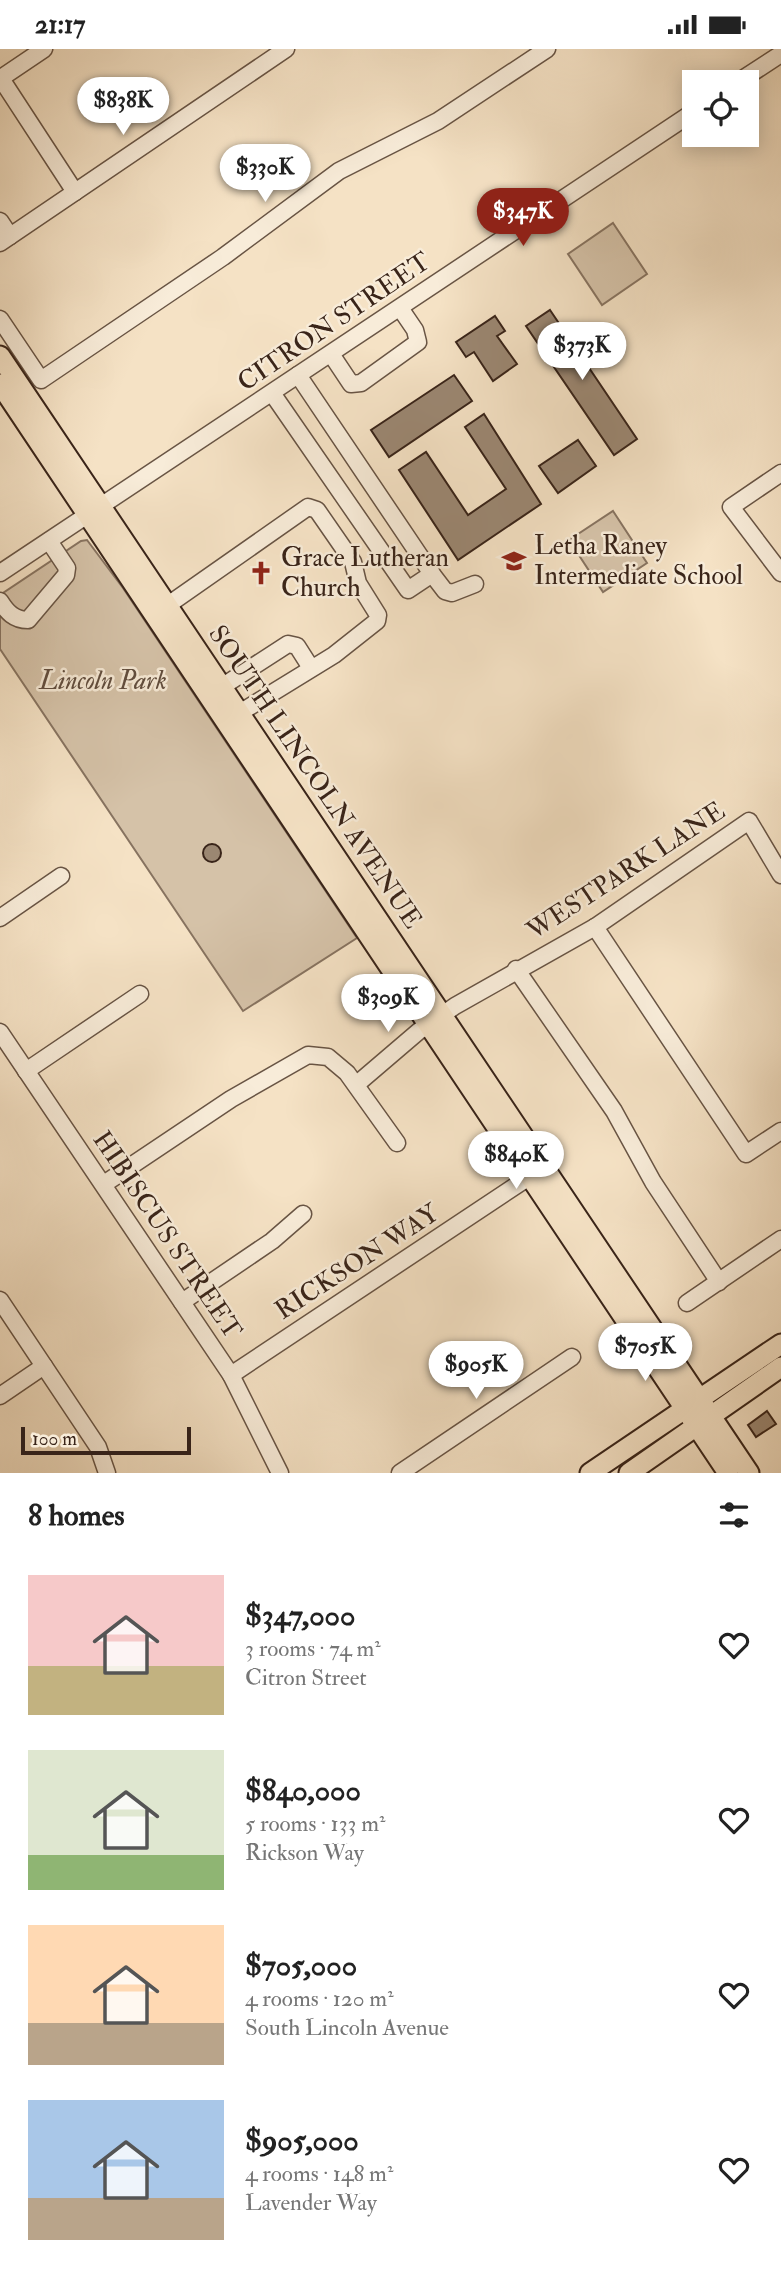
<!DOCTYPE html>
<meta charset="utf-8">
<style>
body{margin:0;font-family:"IM FELL Double Pica",serif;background:#f6f6f6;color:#222;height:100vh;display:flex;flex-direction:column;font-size:26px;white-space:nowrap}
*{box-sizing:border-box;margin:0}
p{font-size:23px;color:#767676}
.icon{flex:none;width:38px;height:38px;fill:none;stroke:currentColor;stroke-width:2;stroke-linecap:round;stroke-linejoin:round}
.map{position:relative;height:1424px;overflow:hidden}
.drawer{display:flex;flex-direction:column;background:#fff;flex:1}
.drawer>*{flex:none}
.fabs{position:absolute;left:682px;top:21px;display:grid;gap:14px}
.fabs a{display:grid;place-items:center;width:77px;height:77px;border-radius:0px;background:#fff;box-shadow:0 4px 18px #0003;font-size:35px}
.scale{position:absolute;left:21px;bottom:18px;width:170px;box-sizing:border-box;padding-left:7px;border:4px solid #392419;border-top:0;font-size:19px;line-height:24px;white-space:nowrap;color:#392419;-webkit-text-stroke:5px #f8ecd9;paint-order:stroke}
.price{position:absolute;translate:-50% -60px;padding:0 16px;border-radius:24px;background:#fff;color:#222;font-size:23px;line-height:46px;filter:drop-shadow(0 2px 4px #0008)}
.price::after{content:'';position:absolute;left:50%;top:42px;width:21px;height:16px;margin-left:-10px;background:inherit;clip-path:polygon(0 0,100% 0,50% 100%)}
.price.on{background:#8f2418;color:#fff}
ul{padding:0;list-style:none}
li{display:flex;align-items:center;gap:21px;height:175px;padding:0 28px}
li span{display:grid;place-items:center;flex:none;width:196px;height:140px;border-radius:0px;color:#555}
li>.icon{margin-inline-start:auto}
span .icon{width:84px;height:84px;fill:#fffc;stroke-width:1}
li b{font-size:30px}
h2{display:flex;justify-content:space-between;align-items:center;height:84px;padding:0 28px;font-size:30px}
.status{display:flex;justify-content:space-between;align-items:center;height:49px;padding:0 35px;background:#fff;direction:ltr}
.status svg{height:19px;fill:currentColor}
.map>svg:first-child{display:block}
.green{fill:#d5c2a8;stroke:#877360;stroke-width:2}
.building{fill:#9b8772;stroke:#392419;stroke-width:2}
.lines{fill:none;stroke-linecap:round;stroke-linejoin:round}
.minor-casing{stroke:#685444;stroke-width:19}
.major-casing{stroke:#392419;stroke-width:23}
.minor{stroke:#f8ecd9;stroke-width:16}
.major{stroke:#f5e2c5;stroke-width:19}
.labels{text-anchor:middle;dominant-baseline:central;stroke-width:5;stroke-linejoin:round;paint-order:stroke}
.street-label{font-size:26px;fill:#392419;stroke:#f8ecd9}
.poi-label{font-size:26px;fill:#392419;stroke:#f8ecd9;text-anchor:start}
.park-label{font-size:26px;font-style:italic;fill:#604c3d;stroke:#f8ecd9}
</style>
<div class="status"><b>21:17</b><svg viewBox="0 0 49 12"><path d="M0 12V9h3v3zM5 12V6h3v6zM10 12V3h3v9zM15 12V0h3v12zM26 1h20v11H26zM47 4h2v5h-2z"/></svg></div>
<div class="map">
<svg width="781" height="1424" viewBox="0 0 781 1424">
<rect width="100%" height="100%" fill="#f5e2c5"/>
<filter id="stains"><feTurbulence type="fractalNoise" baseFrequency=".00286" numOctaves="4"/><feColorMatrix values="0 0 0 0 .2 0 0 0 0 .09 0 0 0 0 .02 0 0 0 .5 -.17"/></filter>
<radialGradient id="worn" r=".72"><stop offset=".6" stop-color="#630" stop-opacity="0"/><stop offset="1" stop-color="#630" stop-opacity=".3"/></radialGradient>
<!-- green -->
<g class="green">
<path d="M613,174L647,225L602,256L568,205Z"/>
<path d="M613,462L647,514L603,543L569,491Z"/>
<path d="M87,491L123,539L357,889L243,962L0,600V546L81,492Z"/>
</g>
<!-- building -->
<g class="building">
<path d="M550,261L637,390L614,406L526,277Z"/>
<path d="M495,267L505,282L497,287L517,315L493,332L474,303L466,308L456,293Z"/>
<path d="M454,326L472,352L389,408L371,381Z"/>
<path d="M484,365L541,455L458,511L399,421L426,403L468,466L506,440L465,378Z"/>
<path d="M578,391L596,417L558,444L539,417Z"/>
<circle cx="212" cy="804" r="9"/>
<path d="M767,1362L776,1375L756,1388L748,1376Z"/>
</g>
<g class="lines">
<!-- minor casing -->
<g class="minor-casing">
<g id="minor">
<path d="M0,28L75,143"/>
<path d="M1,29L44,0"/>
<path d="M738,33L781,5"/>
<path d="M0,172L10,187"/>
<path d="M0,194L286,0"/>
<path d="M0,270L41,331L223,208L339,122L438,72L547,0"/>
<path d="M331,305L351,335L361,334L418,293L415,281L400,259"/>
<path d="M272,344L408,541L432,525L298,326"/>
<path d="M781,424L731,458L781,524"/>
<path d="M0,524L695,62"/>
<path d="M432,525L445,542L452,544L475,535"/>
<path d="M0,552C7,563 14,571 28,571L66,526L67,519L49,492"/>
<path d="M168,556L308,458L317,461L353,513L358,534L378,566L377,572L334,606L241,663"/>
<path d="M223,637L288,595L297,597L311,619"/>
<path d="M0,869L61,827"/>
<path d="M595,878L746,1105L781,1082"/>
<path d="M516,920L614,1062L653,1133L719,1233"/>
<path d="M0,983L231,1326L280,1424"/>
<path d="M26,1022L140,945"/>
<path d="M357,1035L419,982L455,957L595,878L749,772L781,826"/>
<path d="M104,1135L231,1050L308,1006L328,1008L347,1024L397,1094"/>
<path d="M0,1251L98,1398L107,1424"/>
<path d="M182,1253L272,1192L303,1165"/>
<path d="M687,1254L781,1190"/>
<path d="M231,1326L538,1122"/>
<path d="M0,1347L44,1317"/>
<path d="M400,1424L572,1308"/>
</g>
</g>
<!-- major casing -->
<g class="major-casing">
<g id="major">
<path d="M0,307L749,1424"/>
<path d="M0,335L728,1424"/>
<path d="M590,1424L781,1295"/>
<path d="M629,1424L781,1318"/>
</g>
</g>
<!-- minor -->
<use href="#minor" class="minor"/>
<!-- major -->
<use href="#major" class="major"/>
</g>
<!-- icons -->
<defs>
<g id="school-bare" transform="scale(1.89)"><path d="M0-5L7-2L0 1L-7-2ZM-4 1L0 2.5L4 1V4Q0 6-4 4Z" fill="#8f2418" stroke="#f8ecd9" stroke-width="2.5" paint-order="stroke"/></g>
<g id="church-bare" transform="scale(1.89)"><path d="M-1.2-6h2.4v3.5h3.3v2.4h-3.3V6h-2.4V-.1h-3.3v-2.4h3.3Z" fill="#8f2418" stroke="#f8ecd9" stroke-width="2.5" paint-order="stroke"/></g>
</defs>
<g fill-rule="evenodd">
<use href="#school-bare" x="514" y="512"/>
<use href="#church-bare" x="261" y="524"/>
</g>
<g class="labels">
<!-- street labels -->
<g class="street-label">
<text transform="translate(334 273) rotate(-34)">CITRON STREET</text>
<text transform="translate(315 728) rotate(56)">SOUTH LINCOLN AVENUE</text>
<text transform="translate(626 822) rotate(-33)">WESTPARK LANE</text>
<text transform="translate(167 1186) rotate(56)">HIBISCUS STREET</text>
<text transform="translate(357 1213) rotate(-33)">RICKSON WAY</text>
</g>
<!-- poi labels -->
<g class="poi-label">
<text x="534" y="497">Letha Raney<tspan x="534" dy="30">Intermediate School</tspan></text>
<text x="281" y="509">Grace Lutheran<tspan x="281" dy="30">Church</tspan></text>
</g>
<!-- park labels -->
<g class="park-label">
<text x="103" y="632">Lincoln Park</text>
</g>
</g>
<rect width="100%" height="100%" filter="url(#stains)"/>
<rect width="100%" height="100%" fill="url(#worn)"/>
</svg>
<div class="fabs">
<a><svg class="icon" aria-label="locate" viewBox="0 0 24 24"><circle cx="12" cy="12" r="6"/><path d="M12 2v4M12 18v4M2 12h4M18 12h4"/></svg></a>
</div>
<div class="scale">100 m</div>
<b class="price" style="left:123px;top:88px">$838K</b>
<b class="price" style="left:265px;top:155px">$330K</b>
<b class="price on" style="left:523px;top:199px">$347K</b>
<b class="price" style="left:582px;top:333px">$373K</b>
<b class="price" style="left:388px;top:985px">$309K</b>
<b class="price" style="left:516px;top:1142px">$840K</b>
<b class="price" style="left:645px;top:1334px">$705K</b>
<b class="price" style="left:476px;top:1352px">$905K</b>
</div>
<section class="drawer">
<h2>8 homes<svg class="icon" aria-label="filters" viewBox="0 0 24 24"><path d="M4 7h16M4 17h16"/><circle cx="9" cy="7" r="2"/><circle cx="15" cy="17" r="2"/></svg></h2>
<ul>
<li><span style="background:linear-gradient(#f6c9c9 65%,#c2b280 0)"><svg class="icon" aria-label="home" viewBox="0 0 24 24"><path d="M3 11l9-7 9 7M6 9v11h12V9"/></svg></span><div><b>$347,000</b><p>3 rooms · 74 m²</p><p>Citron Street</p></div><svg class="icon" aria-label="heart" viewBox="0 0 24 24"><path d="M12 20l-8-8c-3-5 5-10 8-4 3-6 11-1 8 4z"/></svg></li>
<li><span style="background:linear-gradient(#dfe7d0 75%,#8fb573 0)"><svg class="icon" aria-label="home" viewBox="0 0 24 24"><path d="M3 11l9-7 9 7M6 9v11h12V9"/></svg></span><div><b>$840,000</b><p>5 rooms · 133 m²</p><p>Rickson Way</p></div><svg class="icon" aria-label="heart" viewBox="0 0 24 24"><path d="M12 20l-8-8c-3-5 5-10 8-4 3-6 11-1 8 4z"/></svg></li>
<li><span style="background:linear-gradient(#ffd9b3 70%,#b9a48a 0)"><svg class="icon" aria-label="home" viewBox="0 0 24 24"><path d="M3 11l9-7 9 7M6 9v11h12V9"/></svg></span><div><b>$705,000</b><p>4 rooms · 120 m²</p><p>South Lincoln Avenue</p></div><svg class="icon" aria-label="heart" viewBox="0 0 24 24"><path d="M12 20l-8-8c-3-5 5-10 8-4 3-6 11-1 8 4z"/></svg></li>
<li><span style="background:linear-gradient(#a9c7e8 70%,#b9a48a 0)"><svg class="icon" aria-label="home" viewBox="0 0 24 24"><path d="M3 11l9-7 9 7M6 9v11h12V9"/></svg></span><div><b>$905,000</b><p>4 rooms · 148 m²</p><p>Lavender Way</p></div><svg class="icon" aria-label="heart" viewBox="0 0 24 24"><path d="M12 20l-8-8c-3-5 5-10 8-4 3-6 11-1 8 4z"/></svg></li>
</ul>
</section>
